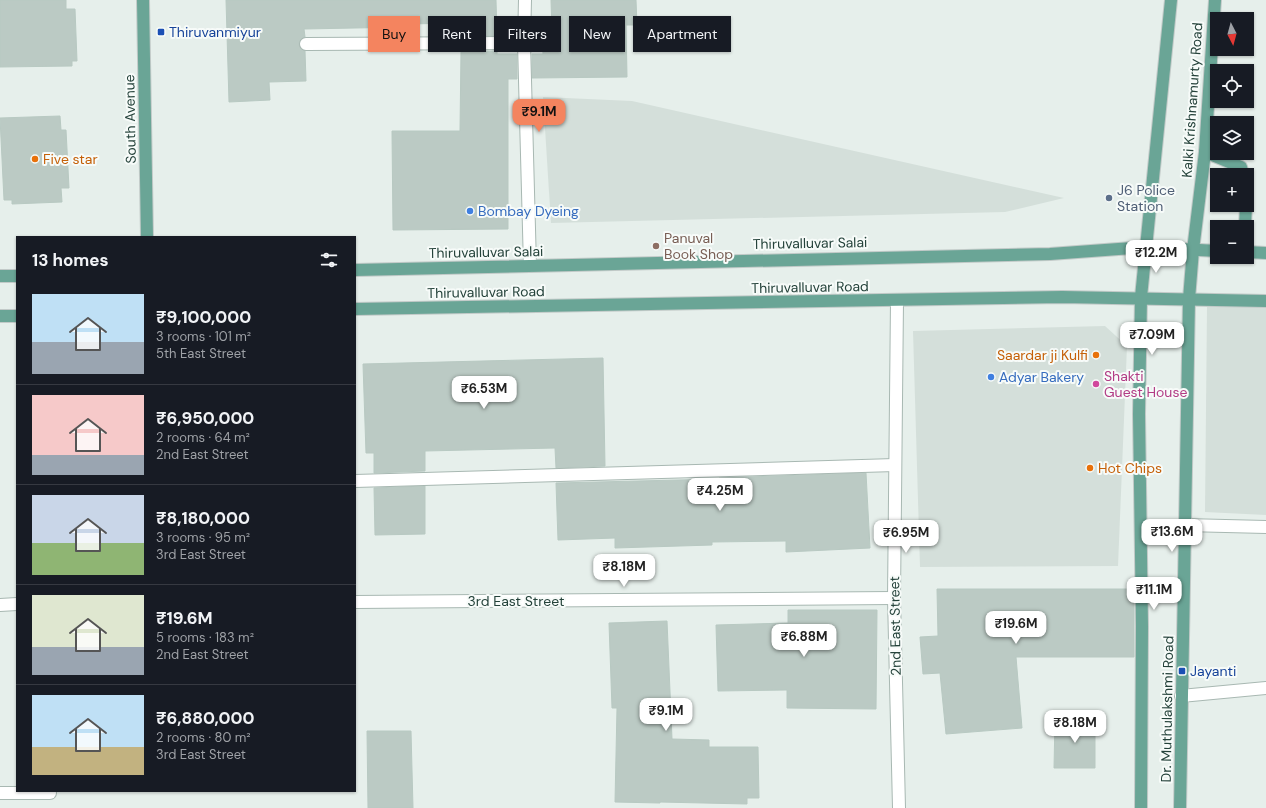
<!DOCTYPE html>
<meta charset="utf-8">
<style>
body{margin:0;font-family:"DM Sans",sans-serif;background:#242831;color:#f1f3f6;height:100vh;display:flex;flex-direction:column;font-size:15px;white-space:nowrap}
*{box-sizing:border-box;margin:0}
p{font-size:13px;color:#9ea1a6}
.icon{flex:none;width:22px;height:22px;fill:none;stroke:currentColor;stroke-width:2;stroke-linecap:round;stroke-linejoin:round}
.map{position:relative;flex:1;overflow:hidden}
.sheet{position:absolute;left:16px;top:236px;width:340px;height:556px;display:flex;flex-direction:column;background:#171b24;border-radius:0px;box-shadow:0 1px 3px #0004}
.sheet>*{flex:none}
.banner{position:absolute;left:368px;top:16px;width:380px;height:36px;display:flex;gap:8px}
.needle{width:26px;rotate:174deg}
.controls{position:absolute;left:1210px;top:12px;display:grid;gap:8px}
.controls a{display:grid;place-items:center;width:44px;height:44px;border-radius:0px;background:#171b24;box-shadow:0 1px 3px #0004;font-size:20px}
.price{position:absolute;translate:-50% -34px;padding:0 9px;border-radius:8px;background:#fff;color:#222;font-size:13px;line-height:26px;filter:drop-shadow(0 1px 2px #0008)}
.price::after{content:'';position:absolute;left:50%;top:24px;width:12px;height:9px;margin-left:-6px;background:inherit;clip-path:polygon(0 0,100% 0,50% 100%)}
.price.active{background:#f4845f;color:#111}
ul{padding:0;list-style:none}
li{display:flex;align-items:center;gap:12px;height:100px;padding:0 16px}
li+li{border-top:1px solid #363941}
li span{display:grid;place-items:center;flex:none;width:112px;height:80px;border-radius:0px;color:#555}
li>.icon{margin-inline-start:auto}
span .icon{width:48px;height:48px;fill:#fffc;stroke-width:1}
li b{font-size:17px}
h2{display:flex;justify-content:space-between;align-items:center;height:48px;padding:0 16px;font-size:17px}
.tag{padding:0 14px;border-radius:0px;background:#171b24;box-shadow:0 1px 3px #0004;font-size:14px;line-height:36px}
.tag.active{background:#f4845f;color:#111}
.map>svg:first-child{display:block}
.built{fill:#d4dfda}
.building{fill:#bbcac4;stroke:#b8c9c2}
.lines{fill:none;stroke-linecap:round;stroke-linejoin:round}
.minor-casing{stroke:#a8b8b2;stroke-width:14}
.major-casing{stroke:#c2cac8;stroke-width:14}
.minor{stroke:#fff;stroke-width:12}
.major{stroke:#6aa596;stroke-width:12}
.transit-dot{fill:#1a4fb4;stroke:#f7fbf9;stroke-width:1.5}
.food-dot{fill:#e8710a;stroke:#f7fbf9;stroke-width:1.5}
.service-dot{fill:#5c6f8a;stroke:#f7fbf9;stroke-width:1.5}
.shop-dot{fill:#3f7fe0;stroke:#f7fbf9;stroke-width:1.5}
.education-dot{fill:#8d6e63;stroke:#f7fbf9;stroke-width:1.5}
.hotel-dot{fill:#d1479c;stroke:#f7fbf9;stroke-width:1.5}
.labels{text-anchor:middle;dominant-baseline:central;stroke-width:4;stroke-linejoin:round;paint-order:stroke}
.transit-label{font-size:14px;fill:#164399;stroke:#f7fbf9;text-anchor:start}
.street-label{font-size:14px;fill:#24423a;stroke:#f7fbf9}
.food-label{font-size:14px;fill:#c56008;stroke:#f7fbf9;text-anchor:start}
.service-label{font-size:14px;fill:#4e5e75;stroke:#f7fbf9;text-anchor:start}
.shop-label{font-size:14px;fill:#366cbe;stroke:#f7fbf9;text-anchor:start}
.education-label{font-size:14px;fill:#785e54;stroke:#f7fbf9;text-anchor:start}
.hotel-label{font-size:14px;fill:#b23c85;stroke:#f7fbf9;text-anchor:start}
</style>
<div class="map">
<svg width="1266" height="808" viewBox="0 0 1266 808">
<rect width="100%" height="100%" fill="#e6efeb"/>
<!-- built -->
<g class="built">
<path d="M543,97L632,101L1064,198L1005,212L551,223Z"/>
<path d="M1207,307H1266V515L1205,512Z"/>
<path d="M1105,326L1127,346L1118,566L920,567L913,331Z"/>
</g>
<!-- building -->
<g class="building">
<path d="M0,0H66V9H75L77,61H72V66L0,67Z"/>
<path d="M226,0H496L497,36H461V23L406,24V27L304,29L305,37L300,40L299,44L300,48L305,51L306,81L269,82L270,100L229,102Z"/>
<path d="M551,0H636L637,25H626L627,77L532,78V54H543L542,32L552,31Z"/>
<path d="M461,51H497V54H517V79H508V229L393,230L392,131H460Z"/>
<path d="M60,116L61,130H66L69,188H61L62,202L12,204V200H4L0,118Z"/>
<path d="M603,358L605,466L556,468L555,448L425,451V471L374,473V453H366L363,364Z"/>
<path d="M866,473L870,548L786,552V541L712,542V545L615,548V538L558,540L556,483L719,479V478Z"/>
<path d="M425,486V534L375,535L374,488Z"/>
<path d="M937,589H1134V657H1016L1022,728L946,734L940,673L923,674L920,637L938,636Z"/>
<path d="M788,610H877L876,709L787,708V690L718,691L716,625L788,623Z"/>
<path d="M667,621L672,739L709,740V747H758L759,798H747V804L660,802V803L615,802L617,708H612L609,623Z"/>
<path d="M1055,720H1095V768H1054Z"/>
<path d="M367,731H411L413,808H368Z"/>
</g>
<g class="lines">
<!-- minor casing -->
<g class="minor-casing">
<g id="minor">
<path d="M525,0L524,43L530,266"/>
<path d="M306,44L524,43"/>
<path d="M897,301L894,598L899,808"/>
<path d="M355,481L895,465"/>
<path d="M1185,525L1266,527"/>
<path d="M355,602L894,598"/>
<path d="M0,605L17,604"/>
<path d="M1181,696L1266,688"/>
<path d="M0,793H50"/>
</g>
</g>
<!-- major casing -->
<g class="major-casing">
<g id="major">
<path d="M143,0L147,237"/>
<path d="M1205,152L1241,167L1243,175"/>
<path d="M1245,227L1246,205"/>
<path d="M1247,252L1266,253"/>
<path d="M355,270L1050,254L1146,247L1217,251"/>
<path d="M0,276H17"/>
<path d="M355,309L1062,297L1266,301"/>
<path d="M0,316H17"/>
<path d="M1141,808L1142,626L1139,414L1141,297L1171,0"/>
<path d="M1180,808L1189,299L1193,250L1205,152L1215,0"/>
</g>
</g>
<!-- minor -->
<use href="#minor" class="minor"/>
<!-- major -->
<use href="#major" class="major"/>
</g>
<!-- markers -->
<g class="transit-dot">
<rect x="157" y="28" width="8" height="8" rx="2"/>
<rect x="1178" y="667" width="8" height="8" rx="2"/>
</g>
<g class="food-dot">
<circle cx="35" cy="159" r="4"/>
<circle cx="1096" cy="355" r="4"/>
<circle cx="1090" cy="468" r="4"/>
</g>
<circle class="service-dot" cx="1109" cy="198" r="4"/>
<g class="shop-dot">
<circle cx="470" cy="211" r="4"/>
<circle cx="991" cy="377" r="4"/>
</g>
<circle class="education-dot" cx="656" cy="246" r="4"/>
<circle class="hotel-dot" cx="1096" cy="384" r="4"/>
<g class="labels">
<!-- transit labels -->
<g class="transit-label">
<text x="169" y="32">Thiruvanmiyur</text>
<text x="1190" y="671">Jayanti</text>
</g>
<!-- street labels -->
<g class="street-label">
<text transform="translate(1192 100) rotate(-86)">Kalki Krishnamurty Road</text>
<text transform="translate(130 119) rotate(-91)">South Avenue</text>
<text transform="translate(810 243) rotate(-1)">Thiruvalluvar Salai</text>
<text transform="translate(486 252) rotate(-1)">Thiruvalluvar Salai</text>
<text transform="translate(810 287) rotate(-1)">Thiruvalluvar Road</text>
<text transform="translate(486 292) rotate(-1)">Thiruvalluvar Road</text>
<text x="516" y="601">3rd East Street</text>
<text transform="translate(895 626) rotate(-91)">2nd East Street</text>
<text transform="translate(1167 709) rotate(-89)">Dr. Muthulakshmi Road</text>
</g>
<!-- food labels -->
<g class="food-label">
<text x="43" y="159">Five star</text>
<text x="1088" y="355" text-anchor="end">Saardar ji Kulfi</text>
<text x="1098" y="468">Hot Chips</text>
</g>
<!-- service labels -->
<g class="service-label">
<text x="1117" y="190">J6 Police<tspan x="1117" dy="16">Station</tspan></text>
</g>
<!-- shop labels -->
<g class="shop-label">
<text x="478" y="211">Bombay Dyeing</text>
<text x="999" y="377">Adyar Bakery</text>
</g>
<!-- education labels -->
<g class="education-label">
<text x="664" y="238">Panuval<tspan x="664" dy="16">Book Shop</tspan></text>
</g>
<!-- hotel labels -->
<g class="hotel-label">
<text x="1104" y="376">Shakti<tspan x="1104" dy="16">Guest House</tspan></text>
</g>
</g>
</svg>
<div class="controls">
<a><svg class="needle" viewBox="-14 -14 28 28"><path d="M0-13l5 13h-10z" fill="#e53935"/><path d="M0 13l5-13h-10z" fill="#9ea1a6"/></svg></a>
<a><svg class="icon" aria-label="locate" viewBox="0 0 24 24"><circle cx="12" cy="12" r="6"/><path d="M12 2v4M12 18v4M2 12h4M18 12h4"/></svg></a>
<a><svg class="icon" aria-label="layers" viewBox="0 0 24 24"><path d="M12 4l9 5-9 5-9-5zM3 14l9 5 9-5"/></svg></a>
<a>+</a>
<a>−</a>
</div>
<b class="price active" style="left:539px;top:133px">₹9.1M</b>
<b class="price" style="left:1156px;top:274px">₹12.2M</b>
<b class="price" style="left:1152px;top:356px">₹7.09M</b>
<b class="price" style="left:484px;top:410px">₹6.53M</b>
<b class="price" style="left:720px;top:512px">₹4.25M</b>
<b class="price" style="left:1172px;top:553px">₹13.6M</b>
<b class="price" style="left:906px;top:554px">₹6.95M</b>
<b class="price" style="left:624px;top:588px">₹8.18M</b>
<b class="price" style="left:1154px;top:611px">₹11.1M</b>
<b class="price" style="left:1016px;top:645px">₹19.6M</b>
<b class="price" style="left:804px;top:658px">₹6.88M</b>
<b class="price" style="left:666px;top:732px">₹9.1M</b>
<b class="price" style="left:1075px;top:744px">₹8.18M</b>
<div class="banner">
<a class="tag active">Buy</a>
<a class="tag">Rent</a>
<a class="tag">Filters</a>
<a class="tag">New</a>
<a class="tag">Apartment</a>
</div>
<section class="sheet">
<h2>13 homes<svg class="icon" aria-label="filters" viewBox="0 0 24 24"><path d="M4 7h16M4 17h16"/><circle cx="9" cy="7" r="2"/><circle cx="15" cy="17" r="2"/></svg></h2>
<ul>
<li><span style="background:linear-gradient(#bfe0f5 60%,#9aa5b1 0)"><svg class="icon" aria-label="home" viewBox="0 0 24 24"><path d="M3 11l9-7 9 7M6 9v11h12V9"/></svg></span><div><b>₹9,100,000</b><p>3 rooms · 101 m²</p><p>5th East Street</p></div></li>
<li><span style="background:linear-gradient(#f6c9c9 75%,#9aa5b1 0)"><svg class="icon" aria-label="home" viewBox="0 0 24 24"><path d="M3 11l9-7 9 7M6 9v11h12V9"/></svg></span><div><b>₹6,950,000</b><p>2 rooms · 64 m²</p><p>2nd East Street</p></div></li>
<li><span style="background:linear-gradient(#c9d6e8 60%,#8fb573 0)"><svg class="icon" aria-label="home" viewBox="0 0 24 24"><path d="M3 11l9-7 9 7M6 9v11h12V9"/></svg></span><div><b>₹8,180,000</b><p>3 rooms · 95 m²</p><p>3rd East Street</p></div></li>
<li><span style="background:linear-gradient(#dfe7d0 65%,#9aa5b1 0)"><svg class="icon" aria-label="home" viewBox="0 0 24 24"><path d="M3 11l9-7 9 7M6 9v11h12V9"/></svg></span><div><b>₹19.6M</b><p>5 rooms · 183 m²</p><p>2nd East Street</p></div></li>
<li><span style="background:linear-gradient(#bfe0f5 65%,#c2b280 0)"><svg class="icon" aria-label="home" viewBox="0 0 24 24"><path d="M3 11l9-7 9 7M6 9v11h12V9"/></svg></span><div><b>₹6,880,000</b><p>2 rooms · 80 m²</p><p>3rd East Street</p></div></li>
</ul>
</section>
</div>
